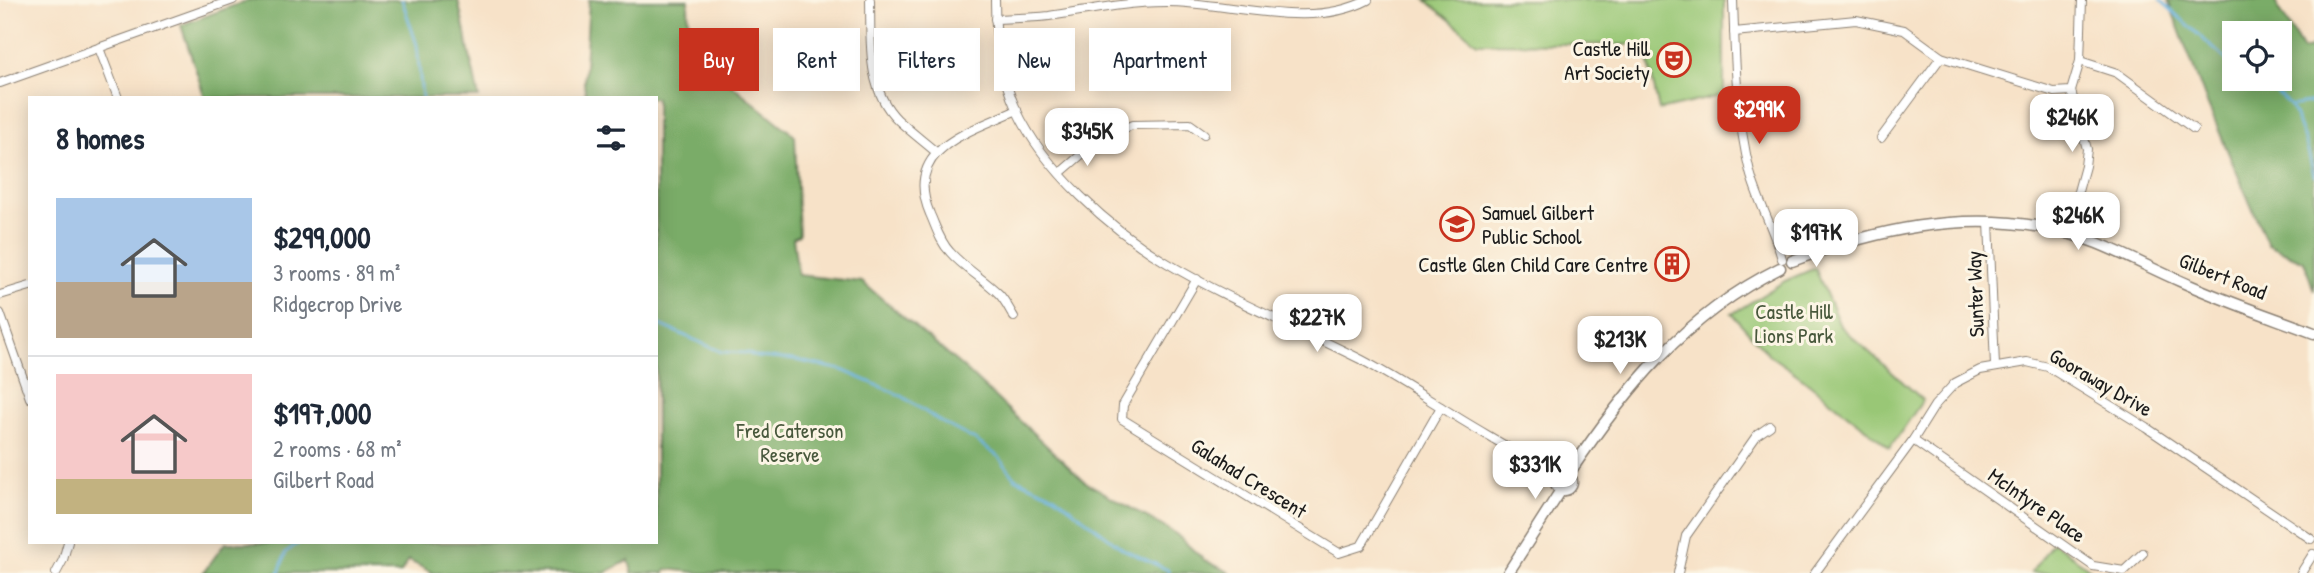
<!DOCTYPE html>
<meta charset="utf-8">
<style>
body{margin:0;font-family:"Patrick Hand",sans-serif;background:#f2f2f3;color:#1f2937;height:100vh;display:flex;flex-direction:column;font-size:26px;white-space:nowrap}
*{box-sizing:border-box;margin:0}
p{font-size:23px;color:#747a83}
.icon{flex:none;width:38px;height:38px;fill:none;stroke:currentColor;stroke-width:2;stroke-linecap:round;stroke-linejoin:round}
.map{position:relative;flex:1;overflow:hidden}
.sheet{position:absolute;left:28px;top:96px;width:630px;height:448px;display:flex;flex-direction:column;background:#fff;border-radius:0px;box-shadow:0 4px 18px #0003}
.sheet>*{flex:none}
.top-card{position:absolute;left:679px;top:28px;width:665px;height:63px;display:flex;gap:14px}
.fabs{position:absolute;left:2222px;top:21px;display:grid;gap:14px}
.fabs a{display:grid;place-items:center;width:70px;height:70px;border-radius:0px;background:#fff;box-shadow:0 4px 18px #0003;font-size:35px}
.price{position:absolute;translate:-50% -60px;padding:0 16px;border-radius:14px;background:#fff;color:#222;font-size:23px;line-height:46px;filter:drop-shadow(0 2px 4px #0008)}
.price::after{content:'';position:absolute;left:50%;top:42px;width:21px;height:16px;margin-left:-10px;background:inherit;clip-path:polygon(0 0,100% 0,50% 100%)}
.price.selected{background:#c8321e;color:#fff}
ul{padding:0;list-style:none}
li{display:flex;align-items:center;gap:21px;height:175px;padding:0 28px}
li+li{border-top:2px solid #e0e1e3}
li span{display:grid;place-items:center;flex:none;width:196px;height:140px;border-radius:0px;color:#555}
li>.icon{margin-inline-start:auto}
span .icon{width:84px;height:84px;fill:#fffc;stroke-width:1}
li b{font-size:30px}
h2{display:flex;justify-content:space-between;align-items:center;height:84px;padding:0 28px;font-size:30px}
.pill{padding:0 24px;border-radius:0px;background:#fff;box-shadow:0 4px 18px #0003;font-size:24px;line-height:63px}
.pill.selected{background:#c8321e;color:#fff}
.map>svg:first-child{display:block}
.green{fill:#99c776;stroke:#5a7249;stroke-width:2}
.forest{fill:#7aac67;stroke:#4b6442;stroke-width:2;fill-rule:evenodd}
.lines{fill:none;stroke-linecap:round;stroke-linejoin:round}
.stream{stroke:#69b2e1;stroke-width:2.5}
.street-casing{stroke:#8a7f72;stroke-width:10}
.secondary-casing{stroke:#8a7f72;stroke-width:13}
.street{stroke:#fff;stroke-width:8}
.secondary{stroke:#fff;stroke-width:10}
.labels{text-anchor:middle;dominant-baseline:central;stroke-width:6;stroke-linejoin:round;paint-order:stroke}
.poi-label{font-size:21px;fill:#1c1c1c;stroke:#fcf5e5;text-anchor:end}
.street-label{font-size:21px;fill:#1c1c1c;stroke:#fcf5e5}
.park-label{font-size:21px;fill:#48583c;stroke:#fcf5e5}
</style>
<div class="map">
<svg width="2314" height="573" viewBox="0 0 2314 573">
<rect width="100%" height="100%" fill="#fcf5e5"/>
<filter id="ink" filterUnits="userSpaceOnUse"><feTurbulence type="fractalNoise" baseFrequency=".0143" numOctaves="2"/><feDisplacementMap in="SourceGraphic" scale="14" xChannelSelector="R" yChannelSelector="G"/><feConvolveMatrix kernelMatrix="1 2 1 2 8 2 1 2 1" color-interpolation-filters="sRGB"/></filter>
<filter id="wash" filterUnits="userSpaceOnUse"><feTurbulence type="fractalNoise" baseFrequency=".00686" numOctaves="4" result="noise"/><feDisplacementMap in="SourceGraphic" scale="28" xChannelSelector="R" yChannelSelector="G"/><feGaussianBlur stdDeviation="1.57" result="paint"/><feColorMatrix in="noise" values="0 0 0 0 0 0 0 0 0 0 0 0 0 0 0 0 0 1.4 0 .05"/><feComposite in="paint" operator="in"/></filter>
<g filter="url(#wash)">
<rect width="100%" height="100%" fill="#f7e2c8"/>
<!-- green -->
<g class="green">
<path d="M1426,0H1724V95L1659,110L1645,45L1477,43Z"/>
<path d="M1815,268L1840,326L1923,400L1890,448L1802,378L1768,354L1732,314L1785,281Z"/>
<path d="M2053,542L2093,571L2098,573H2031Z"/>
</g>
<!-- forest -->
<g class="forest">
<path d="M249,0H458L479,98H205L181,25Z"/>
<path d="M589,0H688L689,50L795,136L799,235L793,238L798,275L862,282L965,369L1084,481L1176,534L1204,560L1231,573H703L666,569L665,573H632L629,560L605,573H433L408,560L401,573H203L225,543L656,542V98H586L584,83Z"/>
<path d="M2168,0H2274L2303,50L2314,47V291L2304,261L2268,245L2206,101ZM2280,33V79H2235V33Z"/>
</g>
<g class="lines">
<!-- stream -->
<g class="stream">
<path d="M402,0L417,45L422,98"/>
<path d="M2160,0L2231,64H2235"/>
<path d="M2261,79L2291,106L2307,147L2314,176"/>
<path d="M2291,106L2314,102"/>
<path d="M656,323L722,352L747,353L757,357L795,360L842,370L902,396L939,421L975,440L999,457L1015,478L1055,496L1123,549L1168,570L1169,573"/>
<path d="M279,573L286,552L300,542"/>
</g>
</g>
</g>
<g filter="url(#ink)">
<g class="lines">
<!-- street casing -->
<g class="street-casing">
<g id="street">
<path d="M870,0C871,41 866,89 898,120C910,131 923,141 936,152"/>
<path d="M995,0C995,38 1000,74 1016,109C1044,170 1110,229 1167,263C1229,300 1297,327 1362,360C1396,378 1429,400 1462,420C1493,439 1527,457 1556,479"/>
<path d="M1733,0C1735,57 1736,116 1750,172C1758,202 1774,229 1782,259"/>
<path d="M995,19C1013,18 1031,18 1049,16C1088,10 1127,2 1166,2C1230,2 1309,31 1368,0"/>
<path d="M1734,32L1856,20L1904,30L1941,57L2054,92L2071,91L2080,61L2082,0"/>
<path d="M99,48L118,98"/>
<path d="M2080,61L2117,73L2194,129"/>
<path d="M0,83L233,0"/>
<path d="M2071,91L2087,149L2085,166L2071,217"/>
<path d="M1881,138L1941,57"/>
<path d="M1060,173L1096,142L1132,125L1190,124L1204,134"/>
<path d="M1989,221L1995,366"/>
<path d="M1197,279L1123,405L1122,419L1339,553L1361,546L1441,407"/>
<path d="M0,295L30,286"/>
<path d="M0,313L30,398"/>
<path d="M1014,317C1009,309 1005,300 999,294C984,279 964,268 950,252C940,242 936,227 930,214C902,148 970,132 1017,110"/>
<path d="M1913,440L2093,566L2124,571L2143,553"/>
<path d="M56,573L63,560L68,542"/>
<path d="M1678,573L1686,536L1757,435L1770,426"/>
<path d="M1815,573L1913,440L1935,405L1955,383L1980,370L2027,362L2048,367L2147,428L2311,539"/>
<path d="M2301,573L2313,554"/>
</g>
</g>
<!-- secondary casing -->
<g class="secondary-casing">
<g id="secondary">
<path d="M1792,261C1875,230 1959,211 2047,228C2095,237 2136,262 2180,281C2224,301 2269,316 2314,333"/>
<circle cx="1564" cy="482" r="8"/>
<path d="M1568,475C1626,388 1684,316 1780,268"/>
<path d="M1508,573L1561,490"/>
</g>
</g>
<!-- street -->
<use href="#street" class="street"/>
<!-- secondary -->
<use href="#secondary" class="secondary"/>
</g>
</g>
<!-- icons -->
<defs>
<g id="theatre-ring" transform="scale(1.75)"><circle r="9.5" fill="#fcf5e5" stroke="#c8321e" stroke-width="1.5"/><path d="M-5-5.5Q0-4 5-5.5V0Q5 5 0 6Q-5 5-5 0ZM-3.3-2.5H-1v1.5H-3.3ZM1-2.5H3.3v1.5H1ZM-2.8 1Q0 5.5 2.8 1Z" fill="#c8321e"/></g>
<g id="school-ring" transform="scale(1.75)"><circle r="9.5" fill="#fcf5e5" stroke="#c8321e" stroke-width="1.5"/><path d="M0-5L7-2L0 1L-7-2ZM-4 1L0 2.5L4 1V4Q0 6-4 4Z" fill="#c8321e"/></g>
<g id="building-ring" transform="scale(1.75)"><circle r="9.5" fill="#fcf5e5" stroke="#c8321e" stroke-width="1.5"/><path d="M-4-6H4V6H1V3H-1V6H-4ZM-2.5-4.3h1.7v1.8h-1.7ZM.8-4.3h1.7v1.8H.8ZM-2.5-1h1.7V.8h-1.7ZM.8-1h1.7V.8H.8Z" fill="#c8321e"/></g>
</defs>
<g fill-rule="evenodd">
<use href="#theatre-ring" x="1674" y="60"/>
<use href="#school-ring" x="1457" y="224"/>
<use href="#building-ring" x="1672" y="264"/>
</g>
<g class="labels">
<!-- poi labels -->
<g class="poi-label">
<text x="1650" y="48">Castle Hill<tspan x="1650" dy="24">Art Society</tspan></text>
<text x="1482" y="212" text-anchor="start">Samuel Gilbert<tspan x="1482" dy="24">Public School</tspan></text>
<text x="1648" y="264">Castle Glen Child Care Centre</text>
</g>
<!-- street labels -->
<g class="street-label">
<text transform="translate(2223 276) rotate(22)">Gilbert Road</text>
<text transform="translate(1975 294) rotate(-92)">Sunter Way</text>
<text transform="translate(2101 382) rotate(30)">Gooraway Drive</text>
<text transform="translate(1249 478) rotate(32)">Galahad Crescent</text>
<text transform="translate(2037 505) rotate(35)">McIntyre Place</text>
</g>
<!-- park labels -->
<g class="park-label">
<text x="1794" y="311">Castle Hill<tspan x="1794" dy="24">Lions Park</tspan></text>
<text x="790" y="430">Fred Caterson<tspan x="790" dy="24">Reserve</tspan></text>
</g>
</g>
</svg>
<div class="fabs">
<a><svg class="icon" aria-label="locate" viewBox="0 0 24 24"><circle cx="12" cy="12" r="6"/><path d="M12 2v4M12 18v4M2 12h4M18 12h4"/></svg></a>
</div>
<b class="price selected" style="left:1759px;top:146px">$299K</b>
<b class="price" style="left:2072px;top:154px">$246K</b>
<b class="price" style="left:1087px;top:168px">$345K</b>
<b class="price" style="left:2078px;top:252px">$246K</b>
<b class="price" style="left:1816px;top:269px">$197K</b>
<b class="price" style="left:1317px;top:354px">$227K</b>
<b class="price" style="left:1620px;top:376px">$213K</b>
<b class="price" style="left:1535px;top:501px">$331K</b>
<div class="top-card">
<a class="pill selected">Buy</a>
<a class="pill">Rent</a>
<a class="pill">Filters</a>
<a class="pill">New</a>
<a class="pill">Apartment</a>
</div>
<section class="sheet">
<h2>8 homes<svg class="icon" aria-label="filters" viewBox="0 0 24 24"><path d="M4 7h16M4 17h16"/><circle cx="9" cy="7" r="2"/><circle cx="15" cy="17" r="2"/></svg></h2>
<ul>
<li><span style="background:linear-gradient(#a9c7e8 60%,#b9a48a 0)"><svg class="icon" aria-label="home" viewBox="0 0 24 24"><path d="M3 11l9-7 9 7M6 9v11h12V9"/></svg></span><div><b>$299,000</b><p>3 rooms · 89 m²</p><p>Ridgecrop Drive</p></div></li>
<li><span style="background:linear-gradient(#f6c9c9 75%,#c2b280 0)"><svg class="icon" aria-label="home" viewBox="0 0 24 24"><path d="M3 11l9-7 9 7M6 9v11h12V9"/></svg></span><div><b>$197,000</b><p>2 rooms · 68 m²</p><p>Gilbert Road</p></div></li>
</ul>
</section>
</div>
